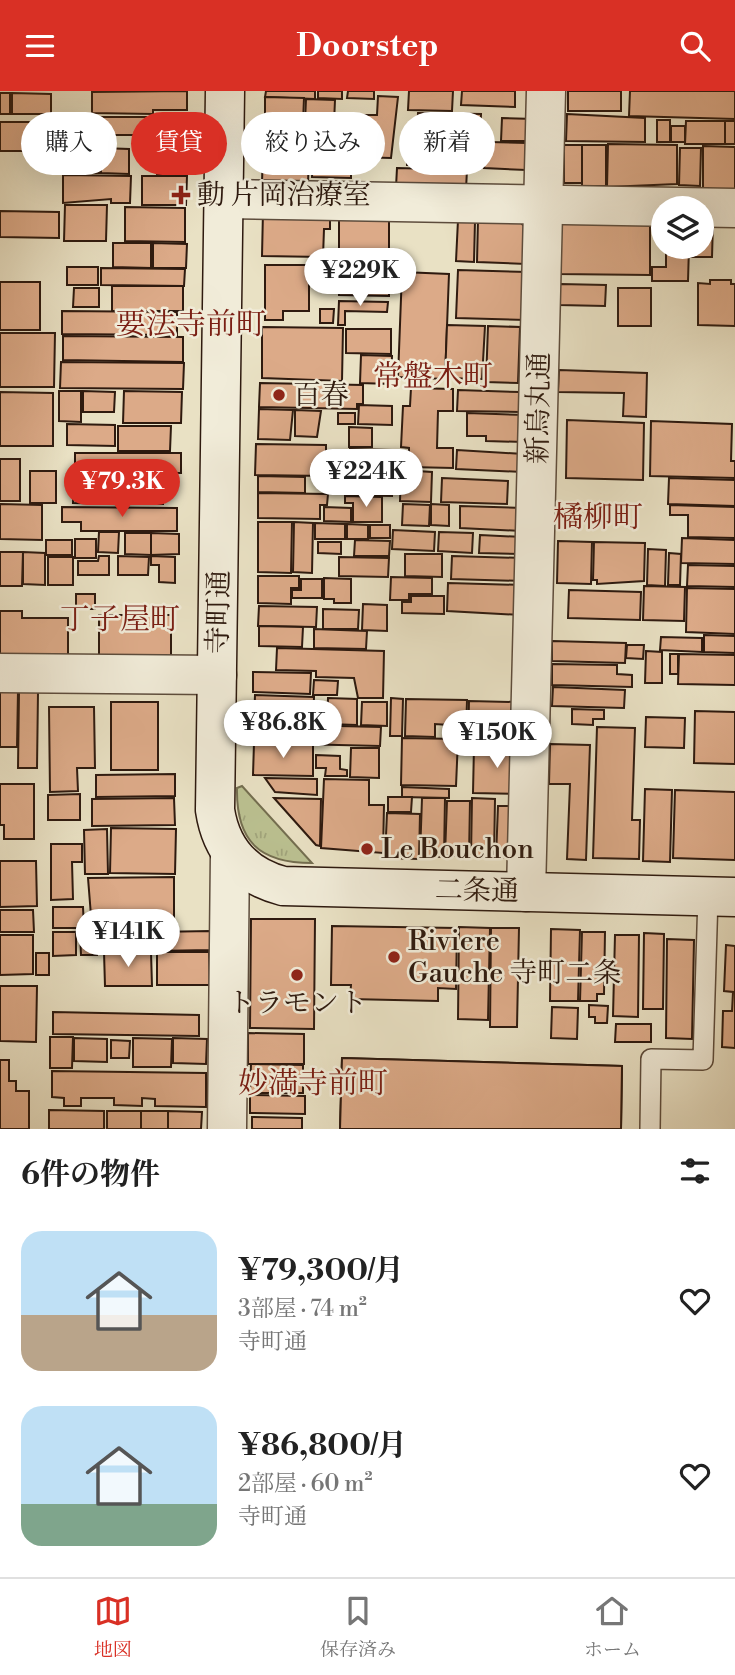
<!DOCTYPE html>
<html lang="ja">
<meta charset="utf-8">
<style>
body{margin:0;font-family:"Libre Bodoni","Noto Serif JP",serif;background:#f2f2f2;color:#222;height:100vh;display:flex;flex-direction:column;font-size:26px;white-space:nowrap}
*{box-sizing:border-box;margin:0}
p{font-size:23px;color:#767676}
.icon{flex:none;width:38px;height:38px;fill:none;stroke:currentColor;stroke-width:2;stroke-linecap:round;stroke-linejoin:round}
.map{position:relative;height:1038px;overflow:hidden}
.sheet{display:flex;flex-direction:column;background:#fff;flex:1}
.sheet>*{flex:none}
.hud{position:absolute;left:21px;top:21px;width:693px;height:63px;display:flex;gap:14px}
.controls{position:absolute;left:651px;top:105px;display:grid;gap:14px}
.controls a{display:grid;place-items:center;width:63px;height:63px;border-radius:50%;background:#fff;box-shadow:0 7px 28px #0002;font-size:35px}
.price{position:absolute;translate:-50% -60px;padding:0 16px;border-radius:24px;background:#fff;color:#222;font-size:23px;line-height:46px;filter:drop-shadow(0 2px 4px #0008)}
.price::after{content:'';position:absolute;left:50%;top:42px;width:21px;height:16px;margin-left:-10px;background:inherit;clip-path:polygon(0 0,100% 0,50% 100%)}
.price.current{background:#d93025;color:#fff}
ul{padding:0;list-style:none}
li{display:flex;align-items:center;gap:21px;height:175px;padding:0 21px}
li span{display:grid;place-items:center;flex:none;width:196px;height:140px;border-radius:21px;color:#555}
li>.icon{margin-inline-start:auto}
span .icon{width:84px;height:84px;fill:#fffc;stroke-width:1}
li b{font-size:30px}
h2{display:flex;justify-content:space-between;align-items:center;height:84px;padding:0 21px;font-size:30px}
.tag{padding:0 24px;border-radius:32px;background:#fff;box-shadow:0 7px 28px #0002;font-size:24px;line-height:63px}
.tag.current{background:#d93025;color:#fff}
header{display:flex;justify-content:space-between;align-items:center;height:91px;padding:0 21px;background:#d93025;color:#fff;font-size:32px;font-weight:700}
.menu{display:flex;justify-content:space-around;align-items:center;height:98px;border-top:2px solid #e0e0e0;background:#fff;font-size:19px;color:#767676}
.menu a{display:grid;justify-items:center;gap:4px}
.menu .current{color:#d93025}
.map>svg:first-child{display:block}
.grass{fill:url(#grass-tufts);stroke:#746e50;stroke-width:2}
.building{fill:#dcaa88;stroke:#2e1a0f;stroke-width:2}
.lines{fill:none;stroke-linecap:round;stroke-linejoin:round}
.lane-casing{stroke:#5d4c3c;stroke-width:22}
.street-casing{stroke:#5d4c3c;stroke-width:41}
.secondary-casing{stroke:#2e1a0f;stroke-width:41}
.lane{stroke:#f1ecd9;stroke-width:19}
.street{stroke:#f1ecd9;stroke-width:38}
.secondary{stroke:#f1ecd9;stroke-width:38}
.poi-dot{fill:#8f2418;stroke:#f1ecd9;stroke-width:2.5}
.labels{text-anchor:middle;dominant-baseline:central;stroke-width:5;stroke-linejoin:round;paint-order:stroke}
.poi-label{font-size:28px;fill:#2e1a0f;stroke:#f1ecd9;text-anchor:start}
.street-label{font-size:28px;fill:#2e1a0f;stroke:#f1ecd9}
.neighbourhood-label{font-size:30px;fill:#7a1f14;stroke:#f1ecd9}
</style>
<header><svg class="icon" aria-label="menu" viewBox="0 0 24 24"><path d="M4 6h16M4 12h16M4 18h16"/></svg>Doorstep<svg class="icon" aria-label="search" viewBox="0 0 24 24"><circle cx="10" cy="10" r="6"/><path d="M15 15l6 6"/></svg></header>
<div class="map">
<svg width="735" height="1038" viewBox="0 0 735 1038">
<defs>
<pattern id="grass-tufts" width="24" height="20" patternUnits="userSpaceOnUse" patternTransform="scale(1.75)"><rect width="24" height="20" fill="#bbc191"/><path d="M3 7l-1-3M5 7V3M7 7l1-3M15 17l-1-3M17 17v-4M19 17l1-3" fill="none" stroke="#a1a57c"/></pattern>
</defs>
<rect width="100%" height="100%" fill="#e9e1c4"/>
<filter id="stains"><feTurbulence type="fractalNoise" baseFrequency=".00286" numOctaves="4"/><feColorMatrix values="0 0 0 0 .2 0 0 0 0 .09 0 0 0 0 .02 0 0 0 .5 -.17"/></filter>
<radialGradient id="worn" r=".72"><stop offset=".6" stop-color="#630" stop-opacity="0"/><stop offset="1" stop-color="#630" stop-opacity=".3"/></radialGradient>
<!-- grass -->
<path class="grass" d="M242,695L312,772C259,772 236,750 237,697Z"/>
<!-- building -->
<g class="building">
<path d="M187,0V19H153V23L92,22V1Z"/>
<path d="M266,0H315V8L265,6Z"/>
<path d="M318,0H342V8L318,7Z"/>
<path d="M348,0H374V8L347,7Z"/>
<path d="M409,0H453L452,20L408,19Z"/>
<path d="M462,0H515V16L461,14Z"/>
<rect x="568" y="0" width="53" height="20"/>
<path d="M630,0H735V28L629,25Z"/>
<rect x="0" y="2" width="10" height="21"/>
<path d="M12,2L51,3V23H12Z"/>
<path d="M378,5L398,6L391,67L353,66L354,24H377Z"/>
<path d="M265,6L304,7L303,32L265,31Z"/>
<path d="M306,8L335,9L334,32L305,31Z"/>
<path d="M418,22L481,23L480,49L417,47Z"/>
<path d="M567,23L645,27V51L566,50Z"/>
<rect x="101" y="26" width="45" height="18"/>
<rect x="149" y="27" width="38" height="11"/>
<path d="M502,27L534,28L533,50H501Z"/>
<rect x="657" y="29" width="13" height="22"/>
<path d="M686,30H725V53H685Z"/>
<rect x="725" y="30" width="10" height="23"/>
<path d="M0,31H59L58,60H0Z"/>
<path d="M64,31H100V53H63Z"/>
<path d="M264,32L311,34L310,58L263,57Z"/>
<rect x="671" y="35" width="14" height="16"/>
<path d="M316,36H335V55H315Z"/>
<rect x="152" y="40" width="34" height="15"/>
<path d="M407,49L527,52L526,79L484,77L485,68H475V76L407,74Z"/>
<path d="M608,53L677,54V93L607,96Z"/>
<rect x="564" y="54" width="18" height="38"/>
<rect x="582" y="54" width="24" height="41"/>
<path d="M703,55L735,56V105H703Z"/>
<path d="M62,57H100V82H75V71H62Z"/>
<path d="M101,57L129,58V83L101,82Z"/>
<path d="M680,57H701L700,95L679,94Z"/>
<path d="M263,58L309,60L308,93L262,92Z"/>
<path d="M157,59H187L186,83H157Z"/>
<path d="M313,60L351,61V87L312,86Z"/>
<path d="M397,77L467,79L466,98L396,96Z"/>
<path d="M63,84L131,85L130,112H111V108L63,112Z"/>
<path d="M142,85H187L186,114H142Z"/>
<path d="M65,114H107L106,150H64Z"/>
<path d="M125,116L185,117V151L125,150Z"/>
<path d="M0,120L59,121V147L0,146Z"/>
<path d="M263,120L330,121V138H324L323,166L262,165Z"/>
<path d="M339,121H389V205L339,204Z"/>
<path d="M478,128L518,129L526,137V173L477,171Z"/>
<path d="M458,129L475,130L474,171L456,170Z"/>
<path d="M557,129L650,130V184L557,183Z"/>
<path d="M702,131H713L712,166H688L689,156H702Z"/>
<path d="M113,152H151V177L113,176Z"/>
<path d="M153,152L187,153L186,177H153Z"/>
<path d="M666,156H689L688,190H652V176H666Z"/>
<path d="M265,174H309V220H283V229H265Z"/>
<rect x="67" y="176" width="31" height="18"/>
<path d="M101,177L185,178L184,195L101,194Z"/>
<path d="M458,179L527,181L526,229L456,227Z"/>
<path d="M402,181L449,183L445,288L398,286Z"/>
<path d="M710,189H731V193H735V235L698,234V192L710,193Z"/>
<rect x="0" y="191" width="40" height="48"/>
<path d="M560,193L606,194L605,215L559,214Z"/>
<rect x="112" y="195" width="71" height="25"/>
<path d="M74,197H99V216H73Z"/>
<rect x="618" y="197" width="33" height="38"/>
<path d="M339,210L388,211L387,221L345,220V234H338Z"/>
<path d="M320,218H334L333,232H320Z"/>
<path d="M62,220L177,221V244L62,243Z"/>
<path d="M447,234L485,235L482,288L445,287Z"/>
<path d="M488,235L520,236L518,292L486,291Z"/>
<path d="M262,236L343,237L342,290L262,287Z"/>
<path d="M346,238H391V263L346,262Z"/>
<path d="M0,242H55L54,296H0Z"/>
<path d="M63,245L183,246V271L63,269Z"/>
<path d="M361,264L392,265L391,293L360,292Z"/>
<path d="M61,271L184,272L183,298L60,297Z"/>
<path d="M559,279L647,282L646,326L623,325L624,302L558,301Z"/>
<path d="M260,292L363,294V313H357V318L259,316Z"/>
<path d="M411,297L453,298V320H438L437,357H453V377L409,376V357L401,356L403,315H410Z"/>
<path d="M458,299L519,301V321L457,320Z"/>
<path d="M59,300H81V331L59,330Z"/>
<path d="M83,300L115,301L114,321H83Z"/>
<path d="M124,300L182,301L181,332H123Z"/>
<path d="M0,301L53,302V355H0Z"/>
<path d="M359,314L392,315V334L358,333Z"/>
<path d="M259,318L293,319L290,349L258,348Z"/>
<path d="M295,319L321,320L317,346L295,345Z"/>
<rect x="338" y="322" width="17" height="11"/>
<path d="M467,322L526,324L523,351L486,350V345H467Z"/>
<path d="M567,329L644,332L643,389L566,387Z"/>
<path d="M651,330L732,333L731,370H735V387L650,385Z"/>
<path d="M67,333L115,334V355L67,354Z"/>
<path d="M118,335H171L170,360H118Z"/>
<path d="M349,336L372,337V356H349Z"/>
<path d="M256,353L326,354V385L255,384Z"/>
<path d="M350,358L391,359L390,384L350,383Z"/>
<path d="M457,359L523,363L522,381L456,378Z"/>
<path d="M75,362H181V382L75,381Z"/>
<rect x="0" y="368" width="20" height="42"/>
<path d="M401,379L432,381L431,411L400,410Z"/>
<rect x="30" y="380" width="26" height="32"/>
<path d="M74,384L163,385V413L73,412Z"/>
<path d="M258,385L305,386V402L258,401Z"/>
<path d="M323,386H344V398L322,397Z"/>
<path d="M345,386L392,387V405L345,404Z"/>
<path d="M442,387L508,390L507,413L441,411Z"/>
<path d="M669,387L735,389V415L668,413Z"/>
<path d="M258,402L328,403L327,414H320V428L258,427Z"/>
<path d="M345,405L382,406V431H353V412H345Z"/>
<path d="M0,413L42,414V449L0,448Z"/>
<path d="M403,413L430,414L429,435L402,434Z"/>
<path d="M431,413L449,414V435L431,434Z"/>
<path d="M670,414L735,416V447L688,446V424H670Z"/>
<path d="M460,415L522,417L521,440L460,437Z"/>
<path d="M62,416L177,417V440H81V431H62Z"/>
<path d="M324,416L351,417V431L324,430Z"/>
<path d="M258,431H292L291,482L258,481Z"/>
<path d="M294,431L313,432L312,482L293,481Z"/>
<path d="M315,432L345,433V448H315Z"/>
<path d="M347,433L368,434V448H347Z"/>
<rect x="370" y="434" width="20" height="13"/>
<path d="M393,439L435,441L434,460L392,458Z"/>
<path d="M99,441H119L118,462L98,461Z"/>
<path d="M439,441L473,442L472,462L438,460Z"/>
<path d="M125,442H151V464L125,463Z"/>
<path d="M151,442L179,443V463L151,464Z"/>
<path d="M480,444L523,446V463L479,462Z"/>
<path d="M682,447L735,449V473L681,472Z"/>
<rect x="75" y="448" width="21" height="19"/>
<rect x="46" y="449" width="26" height="15"/>
<path d="M355,449L390,450L389,465H354Z"/>
<path d="M558,450L592,451L591,493L557,492Z"/>
<path d="M318,451H341V463L318,462Z"/>
<path d="M594,451L645,452L644,490L597,493V489H593Z"/>
<path d="M648,458L666,459L665,495L647,494Z"/>
<path d="M0,461H23L22,495H0Z"/>
<path d="M23,461L45,462V494L23,493Z"/>
<path d="M669,462L681,463L680,494H668Z"/>
<path d="M405,463H442V486L405,485Z"/>
<path d="M99,465H109V484H78V470H98Z"/>
<path d="M118,465L149,466L148,484H118Z"/>
<path d="M151,465L175,466V492L159,491V474H151Z"/>
<path d="M452,465L523,467V490L451,488Z"/>
<rect x="48" y="466" width="25" height="28"/>
<path d="M339,466L389,467L388,486L339,485Z"/>
<path d="M688,474L735,475V496L687,495Z"/>
<path d="M258,485H299V497H291V513L258,512Z"/>
<path d="M391,486L432,487V503H409V509H390Z"/>
<path d="M324,487L351,488V512H334V508H324Z"/>
<path d="M301,488H322V507H292V499H301Z"/>
<path d="M448,492L523,494L521,524L447,520Z"/>
<path d="M644,495L685,496L684,530L643,529Z"/>
<path d="M687,497L735,498V543L686,541Z"/>
<path d="M569,499L641,501L640,529L568,527Z"/>
<rect x="76" y="503" width="19" height="15"/>
<path d="M411,505H444V523L402,522V511H411Z"/>
<path d="M363,513L387,514V540L362,539Z"/>
<path d="M259,515L317,516L316,536L258,535Z"/>
<path d="M323,518L359,519L358,538H323Z"/>
<path d="M0,520H22V527H68V566H0Z"/>
<rect x="99" y="524" width="72" height="42"/>
<path d="M259,535L303,536L302,556L259,555Z"/>
<path d="M314,538L367,540L366,558L314,557Z"/>
<path d="M704,544L735,545V562L704,561Z"/>
<path d="M661,546L702,547V561L660,559Z"/>
<path d="M552,550L626,552L625,572L552,570Z"/>
<path d="M627,554H644L643,568L626,567Z"/>
<path d="M277,557L384,560L383,607H358L354,587L316,586V580L276,579Z"/>
<path d="M646,560L662,561V592H645Z"/>
<rect x="670" y="563" width="8" height="20"/>
<path d="M679,563L735,564V594L678,593Z"/>
<path d="M552,573L617,574V583L632,584V596L552,594Z"/>
<path d="M253,581L311,582L310,603L253,601Z"/>
<path d="M314,589L338,590L337,604H313Z"/>
<path d="M553,596L625,599L624,617L552,615Z"/>
<path d="M0,599L18,600L17,656H0Z"/>
<path d="M19,601H38L37,677H18Z"/>
<path d="M255,604L314,606L313,634L254,633Z"/>
<path d="M328,607L357,608V634L327,633Z"/>
<path d="M391,607L403,608L402,645H390Z"/>
<path d="M406,608L467,609L466,648H449V634L435,633V646L405,645Z"/>
<path d="M469,610L515,611L513,653L468,651Z"/>
<rect x="111" y="611" width="47" height="68"/>
<path d="M362,611H387V635L361,634Z"/>
<path d="M49,616H94L95,677H77L78,700L50,701Z"/>
<path d="M572,618L604,619V628H593V634L572,633Z"/>
<path d="M695,620L735,621V673L694,672Z"/>
<path d="M646,626L685,627L684,657L645,656Z"/>
<path d="M254,633L381,636L380,655L254,652Z"/>
<path d="M597,636L635,637L632,729H640L639,768L593,767Z"/>
<path d="M402,647L458,648L456,695L401,694Z"/>
<path d="M254,652L313,654V685L253,684Z"/>
<path d="M550,653L590,654L586,769L567,768L570,693H549Z"/>
<path d="M474,655L521,657L520,703L473,702Z"/>
<path d="M351,657H379V687L350,686Z"/>
<path d="M316,664L340,665V678L347,679V685H325L326,677H316Z"/>
<path d="M175,683V705L96,706V684Z"/>
<path d="M265,687L317,688V704L275,701Z"/>
<path d="M324,688L369,689V714H384L383,762L321,757Z"/>
<path d="M0,693H34V748H4V734H0Z"/>
<path d="M402,696L449,698V707L402,706Z"/>
<path d="M645,698L672,699L670,771L643,770Z"/>
<path d="M675,699L735,701V769L673,767Z"/>
<path d="M80,703V729H48V704Z"/>
<path d="M388,706H412L411,721H388Z"/>
<path d="M174,707L175,734L92,735V708Z"/>
<path d="M274,707L321,708L320,755L316,754Z"/>
<path d="M422,707H445L444,766L420,765Z"/>
<path d="M472,707L495,708L494,766L471,765Z"/>
<path d="M447,710H470L469,765L445,764Z"/>
<path d="M498,715H520L519,767L496,766Z"/>
<path d="M387,722L420,723L419,768L385,767Z"/>
<path d="M111,737L176,738L175,783L110,782Z"/>
<path d="M107,738L108,783H85L84,739Z"/>
<path d="M51,753H82V771H72L73,808L51,809Z"/>
<path d="M0,770H36L37,815L0,816Z"/>
<path d="M174,786V836L92,837L88,787Z"/>
<path d="M53,816H83L84,837H53Z"/>
<path d="M0,819H33L34,841H0Z"/>
<path d="M251,828H315L314,938L250,937Z"/>
<path d="M332,835L457,837L456,898L438,897V910L350,908L351,894H331Z"/>
<path d="M459,836L490,837L488,929L458,928Z"/>
<path d="M491,837H519L517,936H490Z"/>
<path d="M551,838L580,839L578,910H550Z"/>
<path d="M97,840V864H81L80,841Z"/>
<rect x="101" y="840" width="9" height="19"/>
<rect x="116" y="840" width="9" height="17"/>
<rect x="133" y="840" width="20" height="17"/>
<path d="M210,840V859L155,860V841Z"/>
<path d="M53,841H76V864L53,865Z"/>
<path d="M582,841H605L604,903H597V910H580Z"/>
<path d="M644,842L664,843L663,918H643Z"/>
<path d="M0,844H33V883L0,884Z"/>
<path d="M615,844H639L638,926L613,925Z"/>
<path d="M667,848L694,849L692,948L666,947Z"/>
<path d="M726,854L735,855V957L722,956L723,920H732L733,901L724,900Z"/>
<path d="M104,861H151L152,895H105Z"/>
<path d="M157,861H209L210,894H157Z"/>
<rect x="36" y="862" width="13" height="22"/>
<path d="M0,895H37L36,951L0,950Z"/>
<path d="M589,914L608,915L607,932H595V926H589Z"/>
<path d="M552,916L578,917L577,948L551,947Z"/>
<path d="M53,921L199,924V945L53,943Z"/>
<path d="M616,933H651V951H615Z"/>
<path d="M248,942L304,943V973H248Z"/>
<path d="M50,946H73L72,977H50Z"/>
<path d="M74,947L107,948V971L74,970Z"/>
<path d="M133,947L172,948L171,976H133Z"/>
<path d="M173,947L207,948L206,973L173,972Z"/>
<path d="M111,949L130,950L129,967H111Z"/>
<path d="M342,967L622,975L621,1038H340Z"/>
<path d="M342,967L622,975L621,1038H340Z"/>
<path d="M0,969H9V990H16V1000H29V1038H0Z"/>
<path d="M251,973L303,974V1002H250Z"/>
<path d="M52,980L206,982V1016L155,1015V1008L142,1007V1015L114,1014V1007H81V1015H64V1007L52,1006Z"/>
<path d="M250,1004L305,1005V1023L250,1022Z"/>
<path d="M49,1019L104,1020V1038H49Z"/>
<rect x="107" y="1020" width="34" height="18"/>
<rect x="141" y="1020" width="27" height="18"/>
<path d="M168,1020L202,1021L201,1038H168Z"/>
<path d="M252,1026L302,1027V1038H252Z"/>
</g>
<g class="lines">
<!-- lane casing -->
<g class="lane-casing">
<path id="lane" d="M650,1038L651,968L703,969L708,805"/>
</g>
<!-- street casing -->
<g class="street-casing">
<g id="street">
<path d="M225,108L735,117"/>
<path d="M0,582L217,584"/>
<path d="M526,801L546,0"/>
<path d="M227,1038L230,762"/>
</g>
</g>
<!-- secondary casing -->
<g class="secondary-casing">
<path id="secondary" d="M225,0L215,719C221,759 244,785 283,795L735,806"/>
</g>
<!-- lane -->
<use href="#lane" class="lane"/>
<!-- street -->
<use href="#street" class="street"/>
<!-- secondary -->
<use href="#secondary" class="secondary"/>
</g>
<!-- markers -->
<g class="poi-dot">
<path d="M177.5 93.5h7v7h7v7h-7v7h-7v-7h-7v-7h7z"/>
<circle cx="279" cy="304" r="7"/>
<circle cx="367" cy="758" r="7"/>
<circle cx="394" cy="866" r="7"/>
<circle cx="297" cy="884" r="7"/>
</g>
<g class="labels">
<!-- poi labels -->
<g class="poi-label">
<text x="197" y="104">動 片岡治療室</text>
<text x="293" y="304">百春</text>
<text x="381" y="758">Le Bouchon</text>
<text x="408" y="850">Riviere<tspan x="408" dy="32">Gauche 寺町二条</tspan></text>
<text x="297" y="912" text-anchor="middle">トラモント</text>
</g>
<!-- street labels -->
<g class="street-label">
<text transform="translate(539 317) rotate(-89)">新烏丸通</text>
<text transform="translate(219 521) rotate(-89)">寺町通</text>
<text transform="translate(477 800) rotate(1)">二条通</text>
</g>
<!-- neighbourhood labels -->
<g class="neighbourhood-label">
<text x="191" y="234">要法寺前町</text>
<text x="433" y="286">常盤木町</text>
<text x="598" y="427">橘柳町</text>
<text x="120" y="529">丁子屋町</text>
<text x="313" y="993">妙満寺前町</text>
</g>
</g>
<rect width="100%" height="100%" filter="url(#stains)"/>
<rect width="100%" height="100%" fill="url(#worn)"/>
</svg>
<div class="controls">
<a><svg class="icon" aria-label="layers" viewBox="0 0 24 24"><path d="M12 4l9 5-9 5-9-5zM3 14l9 5 9-5"/></svg></a>
</div>
<b class="price" style="left:360px;top:217px">¥229K</b>
<b class="price" style="left:366px;top:418px">¥224K</b>
<b class="price current" style="left:122px;top:428px">¥79.3K</b>
<b class="price" style="left:283px;top:669px">¥86.8K</b>
<b class="price" style="left:497px;top:679px">¥150K</b>
<b class="price" style="left:128px;top:878px">¥141K</b>
<div class="hud">
<a class="tag">購入</a>
<a class="tag current">賃貸</a>
<a class="tag">絞り込み</a>
<a class="tag">新着</a>
</div>
</div>
<section class="sheet">
<h2>6件の物件<svg class="icon" aria-label="filters" viewBox="0 0 24 24"><path d="M4 7h16M4 17h16"/><circle cx="9" cy="7" r="2"/><circle cx="15" cy="17" r="2"/></svg></h2>
<ul>
<li><span style="background:linear-gradient(#bfe0f5 60%,#b9a48a 0)"><svg class="icon" aria-label="home" viewBox="0 0 24 24"><path d="M3 11l9-7 9 7M6 9v11h12V9"/></svg></span><div><b>¥79,300/月</b><p>3部屋 · 74 m²</p><p>寺町通</p></div><svg class="icon" aria-label="heart" viewBox="0 0 24 24"><path d="M12 20l-8-8c-3-5 5-10 8-4 3-6 11-1 8 4z"/></svg></li>
<li><span style="background:linear-gradient(#bfe0f5 70%,#7fa58c 0)"><svg class="icon" aria-label="home" viewBox="0 0 24 24"><path d="M3 11l9-7 9 7M6 9v11h12V9"/></svg></span><div><b>¥86,800/月</b><p>2部屋 · 60 m²</p><p>寺町通</p></div><svg class="icon" aria-label="heart" viewBox="0 0 24 24"><path d="M12 20l-8-8c-3-5 5-10 8-4 3-6 11-1 8 4z"/></svg></li>
</ul>
</section>
<nav class="menu">
<a class="current"><svg class="icon" aria-label="map" viewBox="0 0 24 24"><path d="M3 6l6-2 6 2 6-2v14l-6 2-6-2-6 2zM9 4v14M15 6v14"/></svg>地図</a>
<a><svg class="icon" aria-label="saved" viewBox="0 0 24 24"><path d="M7 4h10v16l-5-4-5 4z"/></svg>保存済み</a>
<a><svg class="icon" aria-label="home" viewBox="0 0 24 24"><path d="M3 11l9-7 9 7M6 9v11h12V9"/></svg>ホーム</a>
</nav>
